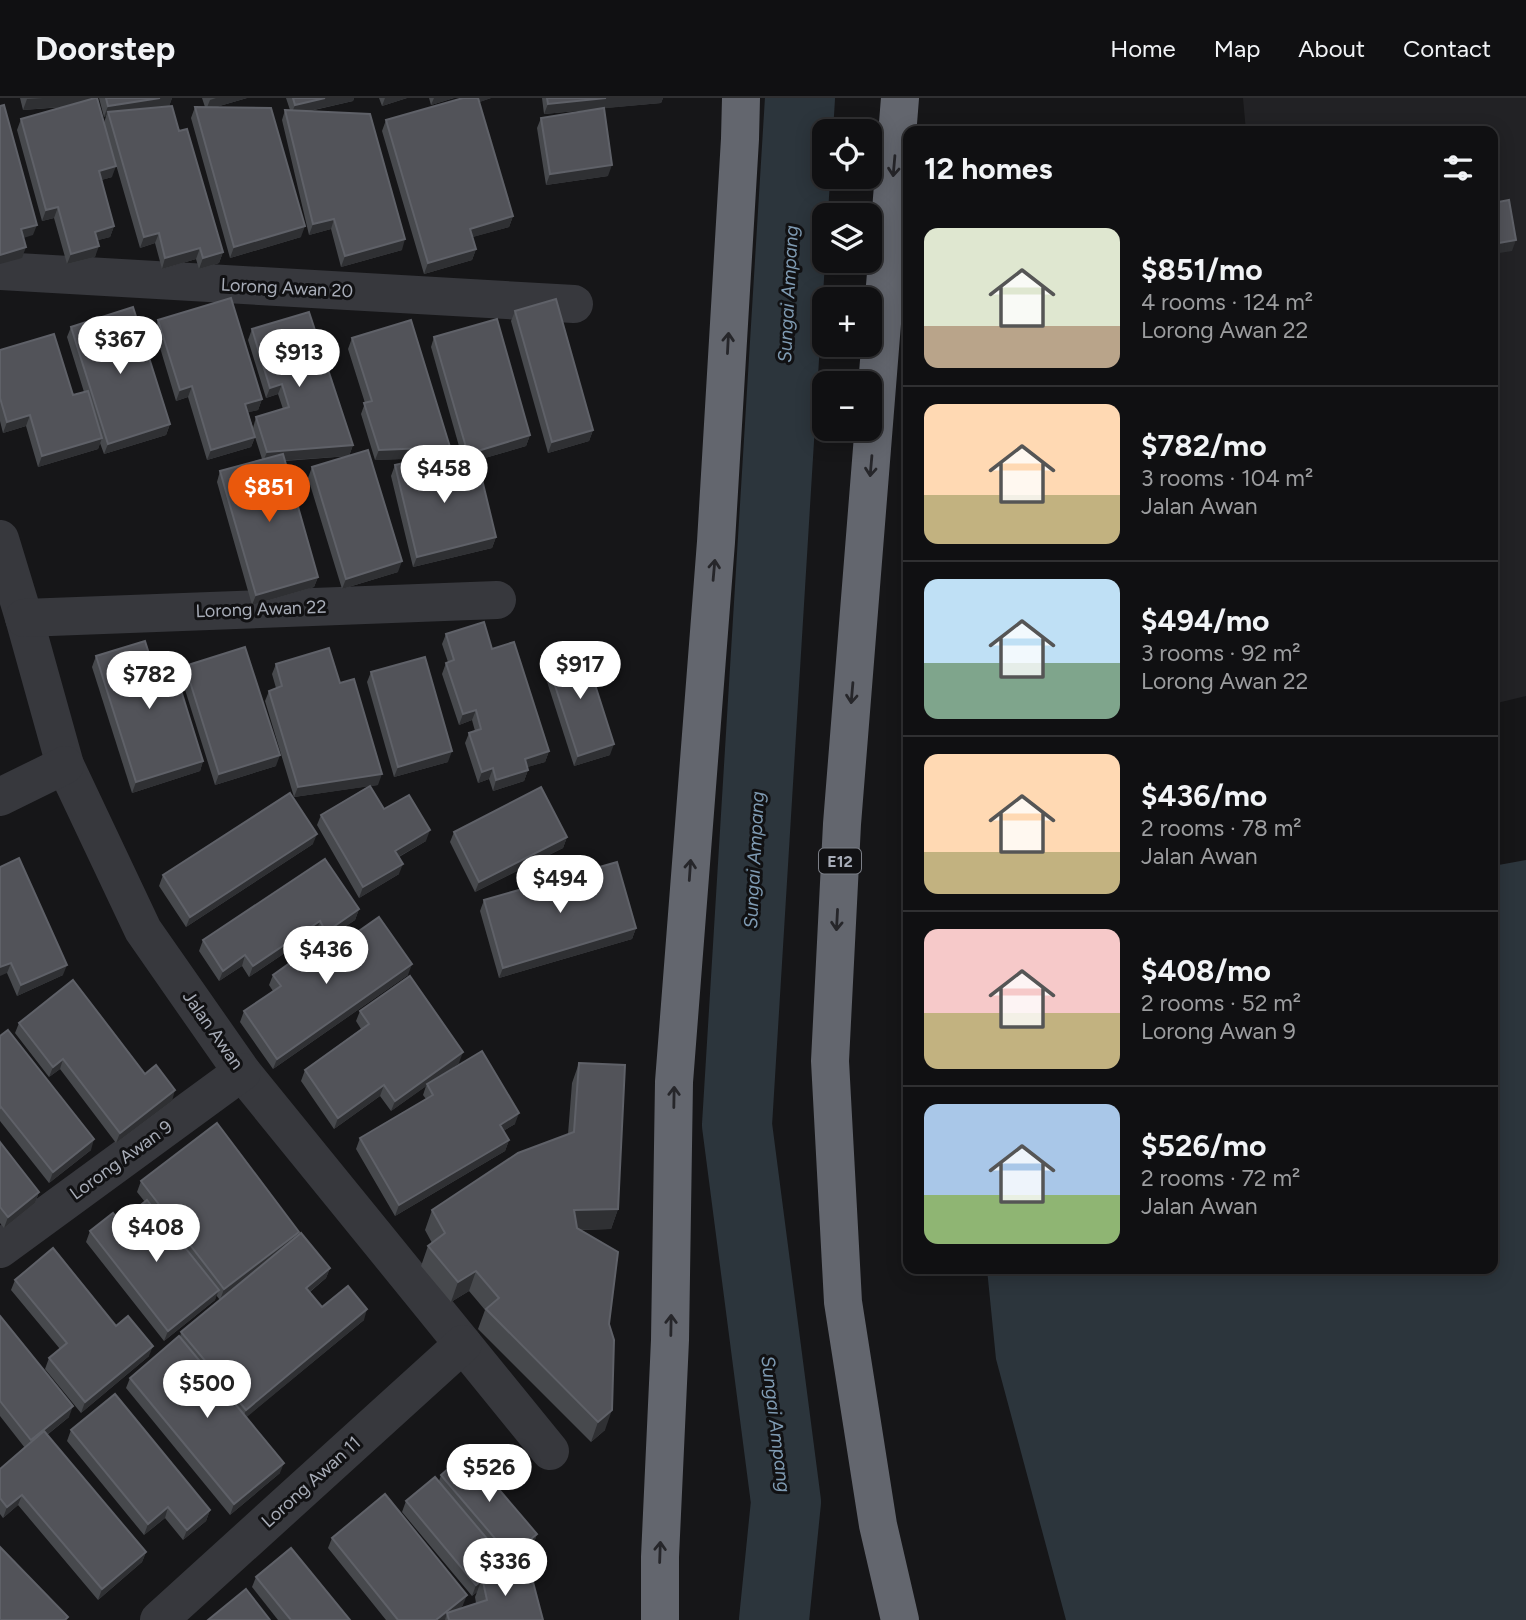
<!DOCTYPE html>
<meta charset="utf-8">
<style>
body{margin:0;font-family:Figtree,sans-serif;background:#1e1e20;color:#f1f3f6;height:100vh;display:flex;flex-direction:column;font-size:26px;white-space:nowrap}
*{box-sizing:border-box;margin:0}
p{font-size:23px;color:#9c9d9f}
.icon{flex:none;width:38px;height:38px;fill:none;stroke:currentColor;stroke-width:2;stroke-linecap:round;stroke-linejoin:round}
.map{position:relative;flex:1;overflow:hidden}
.sheet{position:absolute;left:903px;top:28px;width:595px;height:1148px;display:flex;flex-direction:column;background:#101012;border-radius:14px;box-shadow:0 4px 18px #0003,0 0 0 2px #303032}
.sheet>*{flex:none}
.buttons{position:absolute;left:812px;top:21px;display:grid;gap:14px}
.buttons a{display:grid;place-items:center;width:70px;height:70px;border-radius:14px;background:#101012;box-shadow:0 4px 18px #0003,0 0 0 2px #303032;font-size:35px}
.price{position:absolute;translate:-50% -60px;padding:0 16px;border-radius:24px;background:#fff;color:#222;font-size:23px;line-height:46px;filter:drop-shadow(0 2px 4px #0008)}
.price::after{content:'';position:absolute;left:50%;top:42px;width:21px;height:16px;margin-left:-10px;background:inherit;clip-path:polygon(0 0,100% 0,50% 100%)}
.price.selected{background:#ea580c;color:#fff}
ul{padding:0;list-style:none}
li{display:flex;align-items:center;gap:21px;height:175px;padding:0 21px}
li+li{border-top:2px solid #303032}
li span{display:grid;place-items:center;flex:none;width:196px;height:140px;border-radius:14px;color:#555}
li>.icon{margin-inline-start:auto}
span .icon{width:84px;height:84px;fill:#fffc;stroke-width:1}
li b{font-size:30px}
h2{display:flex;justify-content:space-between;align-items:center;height:84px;padding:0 21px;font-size:30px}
header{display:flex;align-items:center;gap:42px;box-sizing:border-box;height:98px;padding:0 35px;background:#101012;border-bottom:2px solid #303032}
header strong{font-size:33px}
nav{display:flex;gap:38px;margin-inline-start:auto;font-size:24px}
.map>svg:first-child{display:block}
.built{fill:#222225}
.water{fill:#2c353c}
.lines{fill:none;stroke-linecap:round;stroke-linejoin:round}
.river{stroke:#2c353c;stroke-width:70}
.minor{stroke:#37383d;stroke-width:38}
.highway{stroke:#63666e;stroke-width:38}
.wall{fill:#47494d}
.shaded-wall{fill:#2f3033}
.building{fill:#525359;stroke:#5f6168;stroke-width:2}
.oneway{stroke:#26262a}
.labels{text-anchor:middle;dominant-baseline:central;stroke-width:6;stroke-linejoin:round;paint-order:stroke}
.shield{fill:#111113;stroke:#7b7e86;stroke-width:2}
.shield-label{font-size:16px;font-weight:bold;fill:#a8adb8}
.street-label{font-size:18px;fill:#a8adb8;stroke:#111113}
.water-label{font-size:19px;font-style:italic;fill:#7f9bb3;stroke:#111113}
</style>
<header>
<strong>Doorstep</strong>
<nav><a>Home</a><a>Map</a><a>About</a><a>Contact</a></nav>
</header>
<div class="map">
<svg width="1526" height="1522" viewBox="0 0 1526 1522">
<rect width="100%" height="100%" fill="#161618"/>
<!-- built -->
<path class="built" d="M1243,0H1526V598L1493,606V33H1246Z"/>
<!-- water -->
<path class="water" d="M1526,762V1522H1066L996,1261L987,1171H1493V768Z"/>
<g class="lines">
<!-- river -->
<path class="river" d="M774,1522L786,1404L737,1027L800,0"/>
<!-- minor -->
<g class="minor">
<path d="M0,173L574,206"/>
<path d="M0,441L24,520L65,667L143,832L242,974L550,1353"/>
<path d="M24,520L497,502"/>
<path d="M0,699L65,667"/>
<path d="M0,1151L242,974"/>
<path d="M159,1522L463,1246"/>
</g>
<!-- highway -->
<g class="highway">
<path d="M900,0L842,726L830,963L843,1204L878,1427L900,1522"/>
<path d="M660,1522V1459L670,1242L674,984L716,444L740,41L741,0"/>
</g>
</g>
<!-- wall -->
<g class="wall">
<path d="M20,0H98V2L112,79L101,82L114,128L110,139L98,142L95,159L67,166L54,120L42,123L17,32L21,21L64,9L23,12Z"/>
<path d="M99,0H172L169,8L223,154L219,165L199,171L196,161L162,171L155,145L140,150L104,25L106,18L104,19Z"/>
<path d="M202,0H247L216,9L301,139L230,160L191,20L195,9H205Z"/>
<path d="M286,0H354L353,3L310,13L402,152L341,169L331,131L309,137L282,22L285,12H290Z"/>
<path d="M379,0H407L382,8Z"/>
<path d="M429,0H454L431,7Z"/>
<path d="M463,0H491L479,4L513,118L509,129L472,139L476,151L472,162L424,176L382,33L386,22Z"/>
<path d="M542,0H663L661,5L604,10L608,78L546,87L537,30L541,20L597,11L544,16Z"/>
<path d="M515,213L593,332L589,343L548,355L511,223Z"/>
<path d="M158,222L262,301L258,312L248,314L253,330L256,319L283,311L278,296L266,300L248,242L252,231L353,347L349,358L398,474L342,491L308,380L312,369L349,358L285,363L318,479L314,489L252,507L217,384L220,373L262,361L255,339L251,349L207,362L188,299L176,303L155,233Z"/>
<path d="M71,229L170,326L166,337L104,356L100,345L98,351L38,369L26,328L3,335L0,323V252L73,297L84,294L67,239Z"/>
<path d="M434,239L530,337L526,348L464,366L431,249Z"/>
<path d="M352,240L450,349L446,360H443L446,373L496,439L492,450L413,469L391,378L395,367L422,360L375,362L361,316L365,305L348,251Z"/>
<path d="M446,536L492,551L549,653L545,664L527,669L528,672L524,683L493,693L489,681L478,685L465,645L469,635L475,633L472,622L459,627L442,576L446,565L448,564L442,546Z"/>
<path d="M96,558L203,663L200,673L132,695L92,569Z"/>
<path d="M546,560L610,657L574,668L543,571Z"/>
<path d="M276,566L340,585L378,687L370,688L384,711L426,743L399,759V776L359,800L317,727L321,717L369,688L294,699L265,603L269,593L276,590L272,576Z"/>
<path d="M185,568L276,668L215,687L181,579Z"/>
<path d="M371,574L448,664L394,679L367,584Z"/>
<path d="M454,734L567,739L563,750L475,794L450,744Z"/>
<path d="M313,746L186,829L159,788L163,777Z"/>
<path d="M0,769L63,877L17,898L7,875Z"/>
<path d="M484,802L636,830L632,841L499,880L480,813Z"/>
<path d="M359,811L355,822L322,844L316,834L249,879L242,868L219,883L199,853L203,842Z"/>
<path d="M326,856L408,877L273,971L240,924L244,913L273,893L269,887L273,877Z"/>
<path d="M360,913L459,965L439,979L515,1026L503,1033L509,1042L505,1053L395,1118L356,1051L360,1040L426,1001L423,997L426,988L391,1013L380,998L334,1031L301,983L305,972L361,931L356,923Z"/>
<path d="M19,925L145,976L172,1003L116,1045L60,971L49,979L15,935Z"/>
<path d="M0,938L91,1052L49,1085L0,1023Z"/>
<path d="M579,965L618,1111L611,1131L579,1132L609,1226L605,1332L591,1344L478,1231L485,1212L469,1193L451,1204L421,1168L428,1148L432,1145L425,1132L432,1112L568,1036L572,985Z"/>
<path d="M0,1044L39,1094L35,1105L4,1130L0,1125Z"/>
<path d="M141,1083L299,1134L297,1138L330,1170L326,1180L310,1194L322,1209L364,1222L246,1319L280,1375L230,1417L126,1290L130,1280L180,1239L181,1234L220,1202L216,1197L215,1202L164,1243L86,1144L90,1133L120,1124L145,1104L137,1094Z"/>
<path d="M15,1182L116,1228L149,1258L81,1315L45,1271L49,1260L60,1251L11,1192Z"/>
<path d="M0,1218L69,1319L47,1337L146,1454L142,1464L98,1502L18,1407L3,1420L0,1416V1371L25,1350L0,1318Z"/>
<path d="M71,1332L210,1412L206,1423L183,1442L165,1420L144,1437L67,1343Z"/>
<path d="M441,1377L537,1436L533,1447L506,1469L504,1466L501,1473L543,1522H386L328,1450L332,1440L463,1507L459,1511L476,1505L475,1499L477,1494L472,1498L402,1414L406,1403L439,1383Z"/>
<path d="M256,1479L350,1522H278L252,1489Z"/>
</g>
<!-- shaded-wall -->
<g class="shaded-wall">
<path d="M43,0H98L96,6L23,12L27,1Z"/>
<path d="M160,0H172L169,9L108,14L106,18L104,19L108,8Z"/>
<path d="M216,0H247L206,12L210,2Z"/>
<path d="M325,0H354L353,3L291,17L295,7Z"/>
<path d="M385,0H407L382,8Z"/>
<path d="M434,0H454L431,7Z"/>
<path d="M478,0H491L477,5Z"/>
<path d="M606,0H663L661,5L544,16L548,6Z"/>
<path d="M612,67L608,78L546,87L550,76Z"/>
<path d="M116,68L112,79L95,84L99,73Z"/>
<path d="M58,109L54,120L42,123L46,112Z"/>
<path d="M513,118L509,129L466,141L470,131Z"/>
<path d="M334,121L331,131L309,137L313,126Z"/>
<path d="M37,127L33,137L17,142L21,131Z"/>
<path d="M114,128L110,139L91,144L95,134Z"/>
<path d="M305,128L301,139L230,160L234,149Z"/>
<path d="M159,135L155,145L140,150L144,139Z"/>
<path d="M405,141L402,152L341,169L345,158Z"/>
<path d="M1516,142L1512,153L1493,156V146Z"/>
<path d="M99,148L95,159L67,166L71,156Z"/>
<path d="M26,149L22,160L0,166V157Z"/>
<path d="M200,150L196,161L162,171L165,160Z"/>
<path d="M476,151L472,162L424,176L428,165Z"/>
<path d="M223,154L219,165L199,171L203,160Z"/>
<path d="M282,286L278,296L266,300L270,290Z"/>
<path d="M192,288L188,299L176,303L180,292Z"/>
<path d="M262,301L258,312L241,316L245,306Z"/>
<path d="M30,317L26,328L3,335L7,324Z"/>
<path d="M170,326L166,337L104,356L108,346Z"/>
<path d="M593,332L589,343L548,355L552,344Z"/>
<path d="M530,337L526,348L464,366L468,356Z"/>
<path d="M255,339L251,349L207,362L211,352Z"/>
<path d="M102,340L98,351L38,369L42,358Z"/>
<path d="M353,347L349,358L263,364L267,354Z"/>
<path d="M450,349L446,360L375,362L379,352Z"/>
<path d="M496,439L492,450L413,469L417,459Z"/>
<path d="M402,463L398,474L342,491L346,481Z"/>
<path d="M318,479L314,489L252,507L256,497Z"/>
<path d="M476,612L472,622L459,627L463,616Z"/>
<path d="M614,646L610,657L574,668L578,658Z"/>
<path d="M452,653L448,664L394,679L398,669Z"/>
<path d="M549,653L545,664L521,671L525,661Z"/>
<path d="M280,657L276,668L215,687L219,676Z"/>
<path d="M203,663L200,673L132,695L136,684Z"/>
<path d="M493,670L489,681L478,685L482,674Z"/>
<path d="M528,672L524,683L493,693L496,682Z"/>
<path d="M382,676L378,687L294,699L298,689Z"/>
<path d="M430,732L426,743L391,763L395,753Z"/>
<path d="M317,736L313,746L186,829L190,819Z"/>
<path d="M567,739L563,750L475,794L479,784Z"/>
<path d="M403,766L399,776L359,800L363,789Z"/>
<path d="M359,811L355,822L322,844L326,834Z"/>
<path d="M320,823L316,834L249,879L253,868Z"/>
<path d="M636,830L632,841L499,880L503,870Z"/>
<path d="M245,857L242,868L219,883L223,873Z"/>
<path d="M11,865L7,875L0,878V869Z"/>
<path d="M412,866L408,877L273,971L277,961Z"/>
<path d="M67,867L63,877L17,898L21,887Z"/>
<path d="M463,954L459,965L391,1013L395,1003Z"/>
<path d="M63,961L60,971L49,979L53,969Z"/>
<path d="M384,987L380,998L334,1031L338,1020Z"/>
<path d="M175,992L172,1003L116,1045L120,1035Z"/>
<path d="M519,1015L515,1026L496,1037L500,1027Z"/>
<path d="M94,1041L91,1052L49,1085L53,1074Z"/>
<path d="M509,1042L505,1053L395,1118L399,1107Z"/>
<path d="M39,1094L35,1105L4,1130L8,1119Z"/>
<path d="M618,1111L611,1131L567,1132L574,1112Z"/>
<path d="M299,1134L295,1144L220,1202L224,1191Z"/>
<path d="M330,1170L326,1180L302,1200L306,1190Z"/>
<path d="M476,1173L469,1193L451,1204L458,1184Z"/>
<path d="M219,1192L215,1202L164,1243L168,1233Z"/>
<path d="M367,1211L364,1222L242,1323L246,1312Z"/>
<path d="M153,1248L149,1258L81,1315L85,1304Z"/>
<path d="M73,1308L69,1319L28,1352L31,1342Z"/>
<path d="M612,1312L605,1332L591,1344L598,1324Z"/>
<path d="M284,1365L280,1375L230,1417L234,1406Z"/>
<path d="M22,1397L18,1407L3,1420L7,1409Z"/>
<path d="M168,1409L165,1420L144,1437L148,1426Z"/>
<path d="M210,1412L206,1423L183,1442L187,1432Z"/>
<path d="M537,1436L533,1447L506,1469L510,1458Z"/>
<path d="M146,1454L142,1464L98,1502L102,1491Z"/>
<path d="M505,1462L501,1473L482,1482Z"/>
<path d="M481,1483L477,1494L472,1498L476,1487Z"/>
<path d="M467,1497L463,1507L448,1519L447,1515L445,1522H436Z"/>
</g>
<!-- building -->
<g class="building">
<path d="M95,0H97L116,68L99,73L114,128L95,134L99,148L71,156L58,109L46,112L21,21Z"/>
<path d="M106,0H160L108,8Z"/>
<path d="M293,0H325L295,7Z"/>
<path d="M463,0H478L513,118L470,131L476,151L428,165L386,22Z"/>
<path d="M547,0H606L548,6Z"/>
<path d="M4,7L37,127L21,131L26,149L0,157V8Z"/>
<path d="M172,8L179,33L187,31L223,154L203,160L200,150L165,160L159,135L144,139L108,14Z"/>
<path d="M195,9L271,10L305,128L234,149Z"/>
<path d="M604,10L612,67L550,76L541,20Z"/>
<path d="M285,12L370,16L405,141L345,158L334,121L313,126Z"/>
<path d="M1509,102L1516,142L1493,146V105Z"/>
<path d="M231,200L262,301L245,306L255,339L211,352L192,288L180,292L158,222Z"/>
<path d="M556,201L593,332L552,344L515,213Z"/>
<path d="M133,209L170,326L108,346L71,229Z"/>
<path d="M309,214L353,347L267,354L256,319L289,309L282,286L270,290L252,231Z"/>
<path d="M497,221L530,337L468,356L434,239Z"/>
<path d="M411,222L450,349L379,352L364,305L372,303L352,240Z"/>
<path d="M54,236L73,297L88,293L102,340L42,358L30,317L7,324L0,300V252Z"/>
<path d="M368,352L402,463L346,481L312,369Z"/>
<path d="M283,356L318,479L256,497L220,373Z"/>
<path d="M442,356L446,373L478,365L496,439L417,459L395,367Z"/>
<path d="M484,524L492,551L514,544L549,653L525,661L528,672L496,682L493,670L482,674L469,635L481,631L476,612L463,616L446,565L454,562L446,536Z"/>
<path d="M145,543L151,562L170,557L203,663L136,684L96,558Z"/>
<path d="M245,549L280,657L219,676L185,568Z"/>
<path d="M583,549L614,646L578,658L546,560Z"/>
<path d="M329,550L340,585L354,581L382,676L298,689L269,593L282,588L276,566Z"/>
<path d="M425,559L452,653L398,669L371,574Z"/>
<path d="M370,688L384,711L409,697L430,732L395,753L403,766L363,789L321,717Z"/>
<path d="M541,689L567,739L479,784L454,734Z"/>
<path d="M290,695L317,736L190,819L163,777Z"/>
<path d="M19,760L67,867L21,887L11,865L0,869V769Z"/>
<path d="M325,761L359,811L326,834L320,823L253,868L245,857L223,873L203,842Z"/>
<path d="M617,764L636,830L503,870L484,802Z"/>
<path d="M379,819L412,866L277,961L244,913L281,888L273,877L318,845L326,856Z"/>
<path d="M410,878L463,954L395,1003L384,987L338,1020L305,972L369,926L360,913Z"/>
<path d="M73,882L145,976L156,967L175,992L120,1035L63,961L53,969L19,925Z"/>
<path d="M8,932L94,1041L53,1074L1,1009L0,1010V938Z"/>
<path d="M482,953L519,1015L500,1027L509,1042L399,1107L360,1040L433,997L427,986Z"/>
<path d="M579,965L625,967L618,1111L574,1112L577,1130L618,1154L609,1226L614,1242L612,1312L598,1324L486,1211L499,1200L476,1173L458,1184L428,1148L445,1135L432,1112L518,1055L574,1034Z"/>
<path d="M217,1025L299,1134L224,1191L141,1083Z"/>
<path d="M0,1044L39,1094L8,1119L0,1109Z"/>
<path d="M147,1102L219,1192L168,1233L90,1133L113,1115L120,1124Z"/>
<path d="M301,1135L330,1170L306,1190L322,1209L348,1188L367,1211L246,1312L181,1234Z"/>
<path d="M53,1150L116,1228L128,1218L153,1248L85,1304L49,1260L67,1245L15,1182Z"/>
<path d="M0,1218L73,1308L31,1342L0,1303Z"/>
<path d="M179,1238L284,1365L234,1406L130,1280Z"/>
<path d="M115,1296L210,1412L187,1432L168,1409L148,1426L71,1332Z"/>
<path d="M44,1333L146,1454L102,1491L22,1397L7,1409L0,1400V1371Z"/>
<path d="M467,1354L537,1436L510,1458L441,1377Z"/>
<path d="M435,1379L505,1462L487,1478L482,1479L481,1483L476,1487L406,1403Z"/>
<path d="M385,1396L467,1497L436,1522H398L332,1440Z"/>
<path d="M0,1449L68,1519L65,1522H0Z"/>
<path d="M291,1450L350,1522H291L256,1479Z"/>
<path d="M528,1465L543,1522H449L447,1515L487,1502L482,1479Z"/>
<path d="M246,1491L270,1522H208Z"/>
</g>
<!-- one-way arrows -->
<defs><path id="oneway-shaft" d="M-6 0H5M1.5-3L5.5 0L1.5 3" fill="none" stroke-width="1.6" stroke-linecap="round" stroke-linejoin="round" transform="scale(1.75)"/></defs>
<g class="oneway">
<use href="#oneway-shaft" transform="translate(894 68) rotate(95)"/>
<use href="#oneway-shaft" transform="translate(728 245) rotate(-87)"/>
<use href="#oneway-shaft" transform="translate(871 368) rotate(95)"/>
<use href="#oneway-shaft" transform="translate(714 472) rotate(-85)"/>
<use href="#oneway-shaft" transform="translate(852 595) rotate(95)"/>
<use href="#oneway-shaft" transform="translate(690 772) rotate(-86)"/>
<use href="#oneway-shaft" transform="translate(837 822) rotate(93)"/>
<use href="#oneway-shaft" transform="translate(674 999) rotate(-89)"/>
<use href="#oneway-shaft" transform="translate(671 1227) rotate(-89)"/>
<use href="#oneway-shaft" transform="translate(660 1454) rotate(-88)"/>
</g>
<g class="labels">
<!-- shield labels -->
<rect class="shield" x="819" y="750.5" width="42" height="25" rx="5"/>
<g class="shield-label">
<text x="840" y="763">E12</text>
</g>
<!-- street labels -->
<g class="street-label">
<text transform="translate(287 190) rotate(3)">Lorong Awan 20</text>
<text transform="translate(261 511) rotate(-2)">Lorong Awan 22</text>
<text transform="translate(213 932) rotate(55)">Jalan Awan</text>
<text transform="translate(121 1062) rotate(-36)">Lorong Awan 9</text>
<text transform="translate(311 1384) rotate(-42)">Lorong Awan 11</text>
</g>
<!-- water labels -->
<g class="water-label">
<text transform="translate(788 196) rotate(-87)">Sungai Ampang</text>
<text transform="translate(754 762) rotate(-87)">Sungai Ampang</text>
<text transform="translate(776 1326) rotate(83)">Sungai Ampang</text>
</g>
</g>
</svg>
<div class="buttons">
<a><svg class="icon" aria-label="locate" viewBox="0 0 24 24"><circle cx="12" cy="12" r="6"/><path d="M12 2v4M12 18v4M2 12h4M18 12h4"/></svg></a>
<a><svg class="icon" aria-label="layers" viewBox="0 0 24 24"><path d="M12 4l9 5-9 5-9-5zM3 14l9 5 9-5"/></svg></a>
<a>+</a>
<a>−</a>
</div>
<b class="price" style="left:120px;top:278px">$367</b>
<b class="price" style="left:299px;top:291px">$913</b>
<b class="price" style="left:444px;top:407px">$458</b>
<b class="price selected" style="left:269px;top:426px">$851</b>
<b class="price" style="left:580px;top:603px">$917</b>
<b class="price" style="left:149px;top:613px">$782</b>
<b class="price" style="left:560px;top:817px">$494</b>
<b class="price" style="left:326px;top:888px">$436</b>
<b class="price" style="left:156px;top:1166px">$408</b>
<b class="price" style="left:207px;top:1322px">$500</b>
<b class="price" style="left:489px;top:1406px">$526</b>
<b class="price" style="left:505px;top:1500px">$336</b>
<section class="sheet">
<h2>12 homes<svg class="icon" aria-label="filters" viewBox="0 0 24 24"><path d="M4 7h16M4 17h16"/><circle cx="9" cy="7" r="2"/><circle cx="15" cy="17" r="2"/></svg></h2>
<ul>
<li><span style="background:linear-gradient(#dfe7d0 70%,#b9a48a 0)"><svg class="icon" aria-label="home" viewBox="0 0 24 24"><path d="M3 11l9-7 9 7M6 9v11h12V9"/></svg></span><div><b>$851/mo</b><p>4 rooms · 124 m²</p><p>Lorong Awan 22</p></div></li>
<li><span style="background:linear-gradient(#ffd9b3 65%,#c2b280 0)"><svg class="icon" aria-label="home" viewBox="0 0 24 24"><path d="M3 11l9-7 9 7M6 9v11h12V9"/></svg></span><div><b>$782/mo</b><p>3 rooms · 104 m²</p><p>Jalan Awan</p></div></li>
<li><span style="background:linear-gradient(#bfe0f5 60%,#7fa58c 0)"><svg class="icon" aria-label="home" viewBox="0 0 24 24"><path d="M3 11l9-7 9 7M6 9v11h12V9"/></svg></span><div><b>$494/mo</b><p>3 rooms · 92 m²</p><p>Lorong Awan 22</p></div></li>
<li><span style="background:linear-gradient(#ffd9b3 70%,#c2b280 0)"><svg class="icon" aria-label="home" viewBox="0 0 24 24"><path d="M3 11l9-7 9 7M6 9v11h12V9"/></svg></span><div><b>$436/mo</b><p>2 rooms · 78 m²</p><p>Jalan Awan</p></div></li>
<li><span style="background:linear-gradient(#f6c9c9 60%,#c2b280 0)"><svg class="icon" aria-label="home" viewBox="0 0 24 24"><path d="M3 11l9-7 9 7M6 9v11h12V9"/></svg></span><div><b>$408/mo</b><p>2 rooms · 52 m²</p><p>Lorong Awan 9</p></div></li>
<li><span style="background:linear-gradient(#a9c7e8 65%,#8fb573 0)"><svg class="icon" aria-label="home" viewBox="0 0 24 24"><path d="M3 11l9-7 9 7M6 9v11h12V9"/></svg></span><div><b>$526/mo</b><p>2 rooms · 72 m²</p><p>Jalan Awan</p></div></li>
</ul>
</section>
</div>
